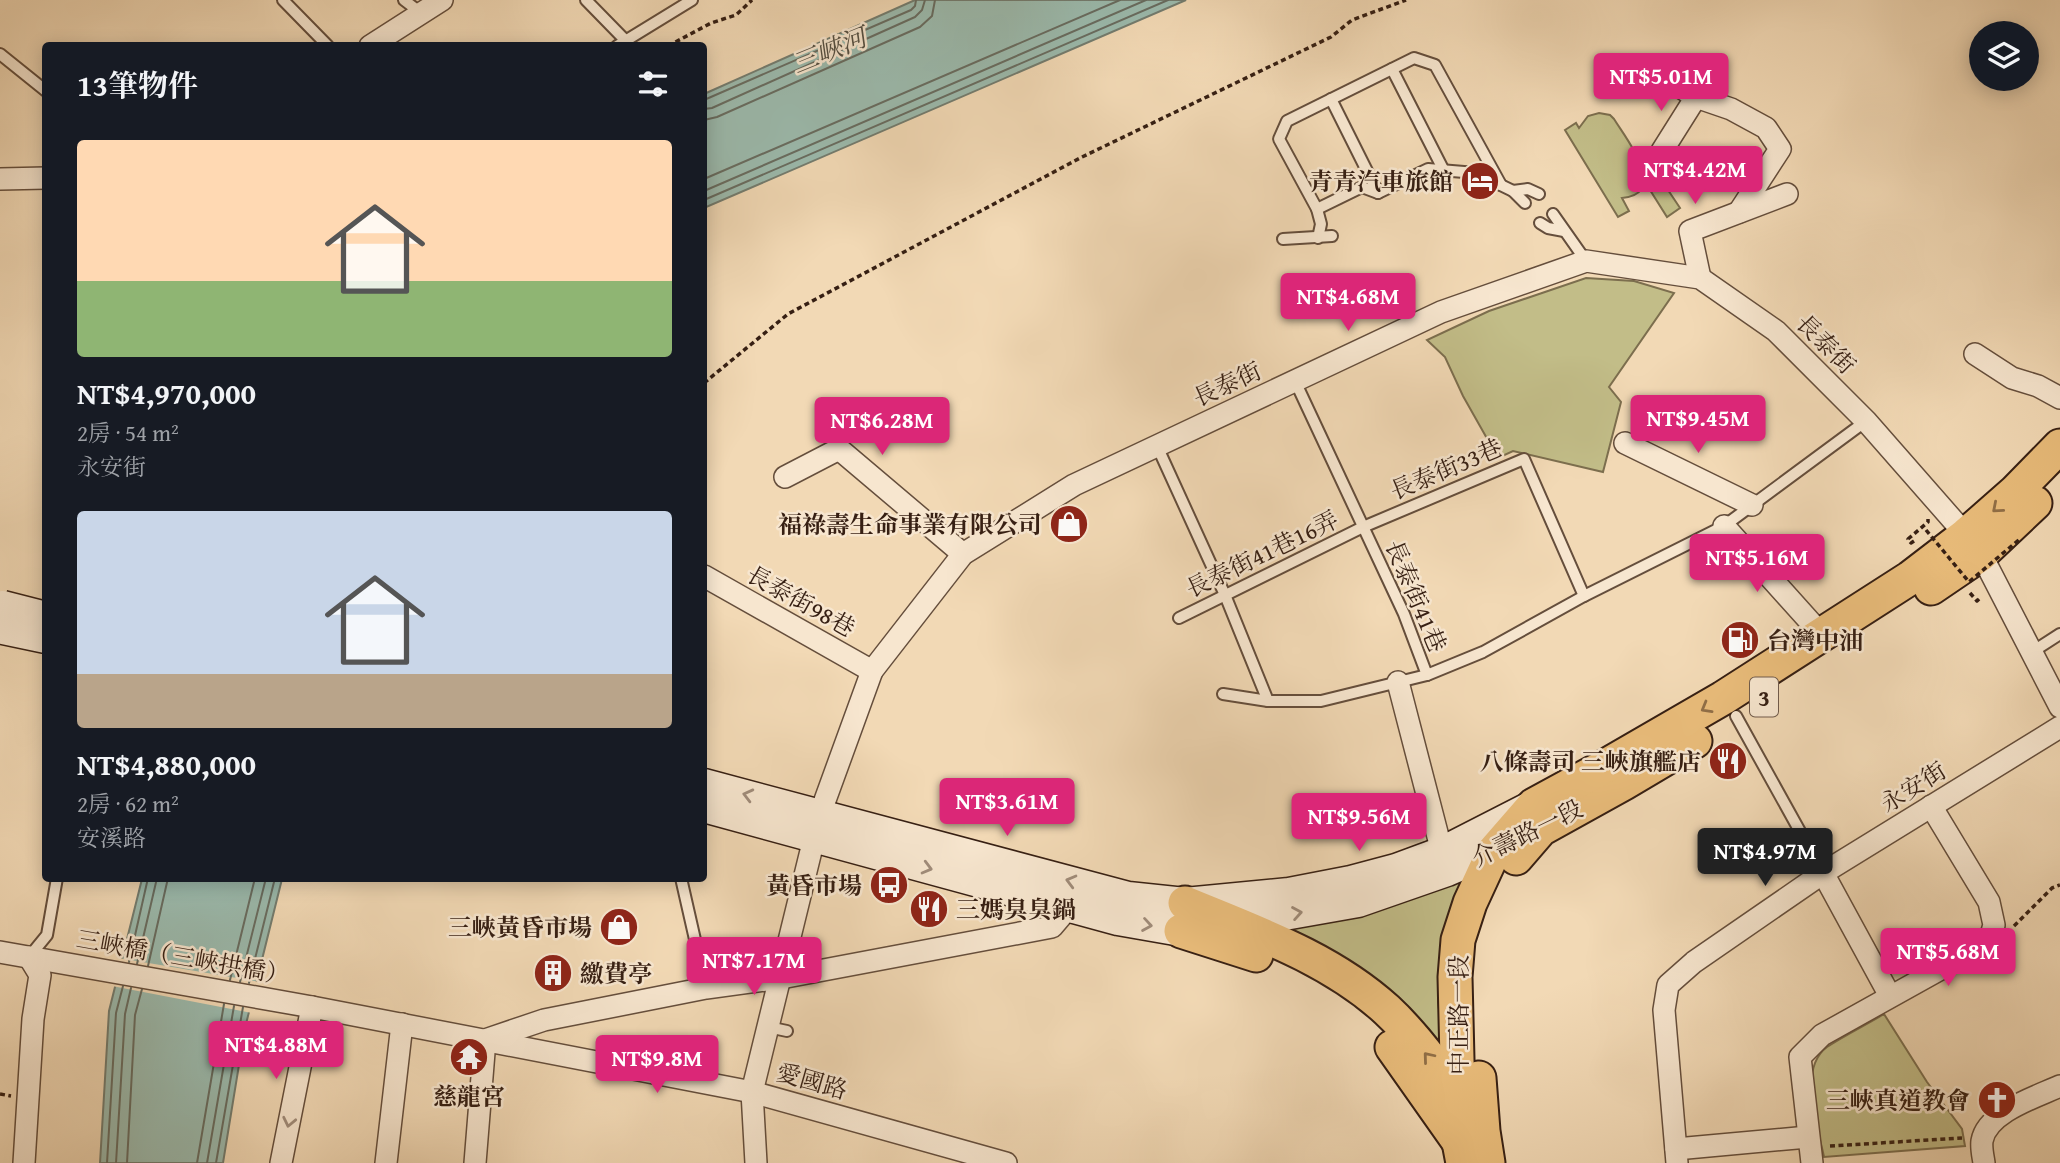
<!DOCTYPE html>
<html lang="zh-TW">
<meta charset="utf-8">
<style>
body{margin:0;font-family:"Gentium Book Plus","Noto Serif TC",serif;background:#20242c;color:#f1f3f6;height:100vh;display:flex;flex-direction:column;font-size:26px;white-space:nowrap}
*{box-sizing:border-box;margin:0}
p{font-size:23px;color:#9ea1a6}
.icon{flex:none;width:38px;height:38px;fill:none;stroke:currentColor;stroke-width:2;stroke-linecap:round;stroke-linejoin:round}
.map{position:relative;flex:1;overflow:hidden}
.details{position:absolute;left:42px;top:42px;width:665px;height:840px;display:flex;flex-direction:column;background:#171b24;border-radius:7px;box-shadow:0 4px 18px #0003}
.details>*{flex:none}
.buttons{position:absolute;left:1969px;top:21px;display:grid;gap:14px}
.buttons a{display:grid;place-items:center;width:70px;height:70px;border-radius:50%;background:#171b24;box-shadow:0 4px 18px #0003;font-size:35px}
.price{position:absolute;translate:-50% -60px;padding:0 16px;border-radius:7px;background:#db2777;color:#fff;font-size:23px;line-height:46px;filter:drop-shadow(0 2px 4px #0008)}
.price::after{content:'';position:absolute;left:50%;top:42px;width:21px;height:16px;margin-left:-10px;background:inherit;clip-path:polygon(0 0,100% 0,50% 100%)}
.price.active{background:#222;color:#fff}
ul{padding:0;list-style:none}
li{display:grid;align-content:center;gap:14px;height:371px;padding:0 35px}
li span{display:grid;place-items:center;height:217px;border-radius:7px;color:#555}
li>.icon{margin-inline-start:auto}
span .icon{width:126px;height:126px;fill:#fffc;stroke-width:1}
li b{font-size:30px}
h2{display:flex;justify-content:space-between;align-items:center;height:84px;padding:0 35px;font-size:30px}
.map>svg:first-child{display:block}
.green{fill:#c2bd88;stroke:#7c6e4e;stroke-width:2}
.water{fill:#9bbaad;stroke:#737c6f;stroke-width:2}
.pier{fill:#f2d9b5}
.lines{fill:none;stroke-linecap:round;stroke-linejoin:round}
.shore{stroke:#686c60;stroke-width:2}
.service-casing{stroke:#654e3c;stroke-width:14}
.minor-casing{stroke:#654e3c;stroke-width:24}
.secondary-casing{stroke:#361f13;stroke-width:33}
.primary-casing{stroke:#361f13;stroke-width:37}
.path{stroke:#361f13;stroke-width:3.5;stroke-dasharray:5 3.5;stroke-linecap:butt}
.service{stroke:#f7e6cf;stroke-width:10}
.minor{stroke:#f7e6cf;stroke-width:21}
.secondary{stroke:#f7e6cf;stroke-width:30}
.primary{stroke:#e9bc7a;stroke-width:33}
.secondary-bridge-casing{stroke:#361f13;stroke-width:33;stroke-linecap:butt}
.path-bridge{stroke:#361f13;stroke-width:3.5;stroke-dasharray:5 3.5;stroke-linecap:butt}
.secondary-bridge{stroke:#f7e6cf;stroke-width:30}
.oneway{stroke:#906e46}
.oneway2{stroke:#a08c7a}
.labels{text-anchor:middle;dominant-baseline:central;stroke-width:5;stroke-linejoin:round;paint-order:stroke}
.shield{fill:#f7e6cf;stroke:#705b4b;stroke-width:2}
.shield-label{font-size:23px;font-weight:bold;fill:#361f13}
.poi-label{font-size:24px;font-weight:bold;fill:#361f13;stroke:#f7e6cf;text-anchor:end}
.street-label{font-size:24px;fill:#361f13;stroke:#f7e6cf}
.water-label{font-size:26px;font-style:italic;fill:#544e41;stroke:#f7e6cf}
</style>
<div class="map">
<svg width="2060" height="1163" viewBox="0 0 2060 1163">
<rect width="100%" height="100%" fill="#f2d9b5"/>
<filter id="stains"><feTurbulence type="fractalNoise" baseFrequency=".00286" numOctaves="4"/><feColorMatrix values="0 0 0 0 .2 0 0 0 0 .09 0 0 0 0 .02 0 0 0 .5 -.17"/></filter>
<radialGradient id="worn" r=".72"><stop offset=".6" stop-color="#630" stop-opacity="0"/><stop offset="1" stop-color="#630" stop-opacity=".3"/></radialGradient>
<!-- green -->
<g class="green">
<path d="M1599,113L1610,115L1614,119C1627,140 1670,193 1622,198L1629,211L1618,217L1565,130L1576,123L1579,128L1588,116Z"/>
<path d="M1662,181L1680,208L1667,217L1650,190Z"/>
<path d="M1586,278L1634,281L1674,293L1609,387L1621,402L1603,472L1513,451L1498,458L1463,396L1445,357L1427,340L1489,311Z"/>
<path d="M1470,871L1442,950L1438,1002L1447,1066L1275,926Z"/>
<path d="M1884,1014L1927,1082L1962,1129L1965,1146L1824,1157C1818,1127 1797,1069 1827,1047C1845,1035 1866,1025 1884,1014Z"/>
</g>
<!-- water -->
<g class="water">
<path d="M915,0H1186L704,208V94Z"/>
<path d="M142,879H282L245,1028L223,1163H100L109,1011Z"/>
</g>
<!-- pier -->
<path class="pier" d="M119,958L260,982L252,1013L112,986Z"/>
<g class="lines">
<!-- shore -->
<g class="shore">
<path d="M704,100L911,10L915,6L916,0"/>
<path d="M704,109L712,108L915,17L922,10L925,0"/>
<path d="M704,120L717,117L920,27L932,16L935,0"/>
<path d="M704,179L1120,0"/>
<path d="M704,191L1146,0"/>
<path d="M704,200L1168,0"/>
<path d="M129,962L148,878"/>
<path d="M137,964L157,878"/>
<path d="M148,966L168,878"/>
<path d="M230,980L255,878"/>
<path d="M240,982L266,878"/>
<path d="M249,983L275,878"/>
<path d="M107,1163L116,1013L123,986"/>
<path d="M116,1163L125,1014L131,988"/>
<path d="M127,1163L135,1015L142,989"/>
<path d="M197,1163L224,1004"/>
<path d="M207,1163L234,1006"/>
<path d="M216,1163L243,1007"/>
</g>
<!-- service casing -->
<g class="service-casing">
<g id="service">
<path d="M283,0L328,46"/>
<path d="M404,0L421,13"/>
<path d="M586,0L625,40"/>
<path d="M617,46L692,0"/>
<path d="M0,54L46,91"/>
<path d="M1392,69L1444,171"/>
<path d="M1331,99L1378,193"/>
<path d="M1513,191L1528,189L1539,194"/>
<path d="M1317,209L1362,187L1378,193L1428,169L1476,173L1513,191L1525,203"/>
<path d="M1553,214L1586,261"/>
<path d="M1540,223L1548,228L1564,231"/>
<path d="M1318,238L1321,224L1317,209L1279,139L1287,121L1414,58L1435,65L1501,185"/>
<path d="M1283,239L1332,236"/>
<path d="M1295,381L1404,614L1427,675"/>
<path d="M1157,446L1225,595L1268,701"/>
<path d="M1179,618L1363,527L1524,459L1584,596"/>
<path d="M2032,652L2060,634"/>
<path d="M1223,694L1268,701H1321L1427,675L1483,652L1584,596L1724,526L1866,421"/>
<path d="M1736,716L1823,873"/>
<path d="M681,878L706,988"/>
<path d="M29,957L47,935L57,878"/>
<path d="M768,1027L787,1031"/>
</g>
</g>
<!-- minor casing -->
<g class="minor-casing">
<g id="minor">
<path d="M370,46L442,0"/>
<path d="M1661,75L1696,97L1731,109L1766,128L1780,149L1739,212"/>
<path d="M1662,151L1696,97"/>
<path d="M0,179L46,178"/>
<path d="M1700,278L1690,231L1787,194"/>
<path d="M1975,354L2012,378L2038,386L2060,398"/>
<path d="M1625,443L1752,505"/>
<path d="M785,477L839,449L963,554"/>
<path d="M1724,526L1822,635"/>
<path d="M704,576L872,671"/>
<path d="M1398,682L1442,852"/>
<path d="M1823,873L1890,996"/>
<path d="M0,952L312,1007L752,1092L1006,1163"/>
<path d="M1676,1149L1808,1137"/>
<path d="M24,1163L33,1019L40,975L29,957"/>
<path d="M281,1163L312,1007"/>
<path d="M386,1163L402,1024"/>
<path d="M475,1163L485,1040L544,1020L706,988L781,978L1052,927L1069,907"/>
<path d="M756,1163L752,1092L820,814L872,671L963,554L1074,485L1441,312L1586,261L1700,278L1776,331L1866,421L1966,535L1981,554L2060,707"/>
<path d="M1677,1163L1664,1010L1668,985L1694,962L1823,873L2060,727"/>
<path d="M1812,1163L1800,1057L1822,1035L1989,942L1994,925L1989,902L1931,806"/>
<path d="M1984,1163C1983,1156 1981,1148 1982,1141C1987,1112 2036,1097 2060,1086"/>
</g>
</g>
<!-- secondary casing -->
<g class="secondary-casing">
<g id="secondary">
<path d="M704,784L1128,897L1185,903L1289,893L1351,881L1396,869L1442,852L1530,807"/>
<path d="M704,807L1118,920L1181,931L1234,924L1358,902L1447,871L1509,844"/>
</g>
</g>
<!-- primary casing -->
<g class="primary-casing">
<g id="primary">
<path d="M1931,588L1981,554L2035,503"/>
<path d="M1516,858L1541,829L1624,783L1695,741"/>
<path d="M1185,903C1255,932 1330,958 1387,1010C1415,1036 1439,1069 1461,1101"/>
<path d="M1181,931L1256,955"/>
<path d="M1392,1047L1459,1142"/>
<path d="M1479,1078L1483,1131L1488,1163"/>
<path d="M1463,1163L1459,1142L1455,977L1458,940L1470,903L1494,851L1534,805L1602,768L1723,698L1910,578L1966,535L2015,492L2060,446"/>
</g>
</g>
<!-- path -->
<g class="path">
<path d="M668,46L711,23L736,15L752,0"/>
<path d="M704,383L788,314L1080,158L1331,37L1352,20L1406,0"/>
<path d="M1914,541L1911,543L1908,539L1928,522V519"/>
<path d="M1970,593L1977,601L1981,597"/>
<path d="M443,879V878"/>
<path d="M2014,926L2052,888L2060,885"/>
<path d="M0,1094L11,1096"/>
<path d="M1830,1146L1962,1138"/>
</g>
<!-- service -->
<use href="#service" class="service"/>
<!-- minor -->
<use href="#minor" class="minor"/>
<!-- secondary -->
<use href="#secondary" class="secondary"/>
<!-- primary -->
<use href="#primary" class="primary"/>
<!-- secondary-bridge casing -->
<g class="secondary-bridge-casing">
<g id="secondary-bridge">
<path d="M3,606L46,617"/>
<path d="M3,629L46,638"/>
</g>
</g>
<!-- path-bridge -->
<path class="path-bridge" d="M1926,530L1969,582L2021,538"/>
<!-- secondary-bridge -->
<use href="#secondary-bridge" class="secondary-bridge"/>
</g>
<!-- one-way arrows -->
<defs><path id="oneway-chevron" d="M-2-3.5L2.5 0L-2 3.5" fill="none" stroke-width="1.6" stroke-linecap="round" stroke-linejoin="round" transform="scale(1.75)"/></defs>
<g class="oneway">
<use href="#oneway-chevron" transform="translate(1997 508) rotate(139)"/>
<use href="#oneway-chevron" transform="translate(1706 708) rotate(150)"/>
<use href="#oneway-chevron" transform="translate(1428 1057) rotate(-130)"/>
</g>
<g class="oneway2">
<use href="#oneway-chevron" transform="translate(748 795) rotate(-166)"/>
<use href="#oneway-chevron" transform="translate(927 868) rotate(15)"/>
<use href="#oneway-chevron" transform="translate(1071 881) rotate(-165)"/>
<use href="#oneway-chevron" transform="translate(1297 913) rotate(-10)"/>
<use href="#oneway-chevron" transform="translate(1147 925) rotate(9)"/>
<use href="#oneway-chevron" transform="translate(289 1122) rotate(102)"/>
</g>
<!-- icons -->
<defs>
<g id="hotel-disc" transform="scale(2.0125)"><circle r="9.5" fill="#8f2418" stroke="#f7e6cf"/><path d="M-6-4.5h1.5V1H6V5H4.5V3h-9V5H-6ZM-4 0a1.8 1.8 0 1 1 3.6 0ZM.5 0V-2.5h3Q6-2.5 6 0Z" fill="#fff"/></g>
<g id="shop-disc" transform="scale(2.0125)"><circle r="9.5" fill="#8f2418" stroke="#f7e6cf"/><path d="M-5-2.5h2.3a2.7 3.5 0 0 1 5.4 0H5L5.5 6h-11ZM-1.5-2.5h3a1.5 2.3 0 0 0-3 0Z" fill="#fff"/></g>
<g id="fuel-disc" transform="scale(2.0125)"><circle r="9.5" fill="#8f2418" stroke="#f7e6cf"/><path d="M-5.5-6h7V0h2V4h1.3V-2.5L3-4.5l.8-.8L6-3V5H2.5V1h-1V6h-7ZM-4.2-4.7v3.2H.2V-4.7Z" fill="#fff"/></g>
<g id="restaurant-disc" transform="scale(2.0125)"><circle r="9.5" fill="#8f2418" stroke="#f7e6cf"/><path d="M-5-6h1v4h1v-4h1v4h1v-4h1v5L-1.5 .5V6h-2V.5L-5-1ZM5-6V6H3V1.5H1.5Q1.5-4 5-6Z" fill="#fff"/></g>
<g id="bus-disc" transform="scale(2.0125)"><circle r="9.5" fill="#8f2418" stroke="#f7e6cf"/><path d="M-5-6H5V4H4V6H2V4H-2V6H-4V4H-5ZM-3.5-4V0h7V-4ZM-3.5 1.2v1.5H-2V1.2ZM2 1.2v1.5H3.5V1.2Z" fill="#fff"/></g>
<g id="building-disc" transform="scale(2.0125)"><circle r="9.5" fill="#8f2418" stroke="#f7e6cf"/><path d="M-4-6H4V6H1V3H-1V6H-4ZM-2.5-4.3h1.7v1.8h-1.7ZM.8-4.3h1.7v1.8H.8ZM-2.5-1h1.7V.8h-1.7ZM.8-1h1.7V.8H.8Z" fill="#fff"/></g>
<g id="temple-disc" transform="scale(2.0125)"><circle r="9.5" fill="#8f2418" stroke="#f7e6cf"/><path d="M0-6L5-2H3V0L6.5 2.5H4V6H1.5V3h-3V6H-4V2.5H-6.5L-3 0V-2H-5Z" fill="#fff"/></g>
<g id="church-disc" transform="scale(2.0125)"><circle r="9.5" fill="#8f2418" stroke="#f7e6cf"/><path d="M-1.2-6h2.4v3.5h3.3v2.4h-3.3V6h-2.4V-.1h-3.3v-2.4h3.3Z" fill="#fff"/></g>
</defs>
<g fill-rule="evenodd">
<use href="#hotel-disc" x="1480" y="181"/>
<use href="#shop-disc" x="1069" y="524"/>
<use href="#fuel-disc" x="1740" y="640"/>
<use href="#restaurant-disc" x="1728" y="761"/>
<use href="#bus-disc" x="889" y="885"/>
<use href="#restaurant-disc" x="929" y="909"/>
<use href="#shop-disc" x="619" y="927"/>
<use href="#building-disc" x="553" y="973"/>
<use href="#temple-disc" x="469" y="1057"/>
<use href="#church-disc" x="1997" y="1100"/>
</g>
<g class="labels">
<!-- shield labels -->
<rect class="shield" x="1750" y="677.5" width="28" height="39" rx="5"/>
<g class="shield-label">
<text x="1764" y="697">3</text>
</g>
<!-- poi labels -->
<g class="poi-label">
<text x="1453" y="181">青青汽車旅館</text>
<text x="1042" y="524">福祿壽生命事業有限公司</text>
<text x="1767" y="640" text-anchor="start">台灣中油</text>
<text x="1701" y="761">八條壽司 三峽旗艦店</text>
<text x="862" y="885">黃昏市場</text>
<text x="956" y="909" text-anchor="start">三媽臭臭鍋</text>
<text x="592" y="927">三峽黃昏市場</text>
<text x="580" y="973" text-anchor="start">繳費亭</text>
<text x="469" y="1096" text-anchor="middle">慈龍宮</text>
<text x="1970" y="1100">三峽真道教會</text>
</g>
<!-- street labels -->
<g class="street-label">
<text transform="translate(1826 344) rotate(45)">長泰街</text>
<text transform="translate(1227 384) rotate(-25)">長泰街</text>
<text transform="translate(1446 469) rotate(-23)">長泰街33巷</text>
<text transform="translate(1262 554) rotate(-26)">長泰街41巷16弄</text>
<text transform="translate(1416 596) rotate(67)">長泰街41巷</text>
<text transform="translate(801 601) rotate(29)">長泰街98巷</text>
<text transform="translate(1913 787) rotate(-32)">永安街</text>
<text transform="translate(1527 833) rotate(-26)">介壽路一段</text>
<text transform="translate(183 957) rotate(10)">三峽橋（三峽拱橋）</text>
<text transform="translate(1458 1015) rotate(-90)">中正路一段</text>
<text transform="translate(812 1081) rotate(16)">愛國路</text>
</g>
<!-- water labels -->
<g class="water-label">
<text transform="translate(829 50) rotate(-22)">三峽河</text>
</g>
</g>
<rect width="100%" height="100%" filter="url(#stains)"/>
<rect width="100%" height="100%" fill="url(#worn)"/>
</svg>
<div class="buttons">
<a><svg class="icon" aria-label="layers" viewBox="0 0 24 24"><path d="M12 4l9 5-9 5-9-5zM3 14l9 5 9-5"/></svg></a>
</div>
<b class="price" style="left:1661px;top:113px">NT$5.01M</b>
<b class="price" style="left:1695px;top:206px">NT$4.42M</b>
<b class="price" style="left:1348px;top:333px">NT$4.68M</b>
<b class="price" style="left:1698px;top:455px">NT$9.45M</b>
<b class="price" style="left:882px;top:457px">NT$6.28M</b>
<b class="price" style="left:1757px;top:594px">NT$5.16M</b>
<b class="price" style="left:1007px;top:838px">NT$3.61M</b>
<b class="price" style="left:1359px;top:853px">NT$9.56M</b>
<b class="price active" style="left:1765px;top:888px">NT$4.97M</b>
<b class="price" style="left:1948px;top:988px">NT$5.68M</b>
<b class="price" style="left:754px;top:997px">NT$7.17M</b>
<b class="price" style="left:276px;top:1081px">NT$4.88M</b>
<b class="price" style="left:657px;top:1095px">NT$9.8M</b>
<section class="details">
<h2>13筆物件<svg class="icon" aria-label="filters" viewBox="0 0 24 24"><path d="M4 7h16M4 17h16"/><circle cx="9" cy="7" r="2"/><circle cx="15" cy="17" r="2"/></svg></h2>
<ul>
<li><span style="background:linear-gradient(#ffd9b3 65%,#8fb573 0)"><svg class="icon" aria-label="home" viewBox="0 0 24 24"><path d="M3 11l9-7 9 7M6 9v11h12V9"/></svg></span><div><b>NT$4,970,000</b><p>2房 · 54 m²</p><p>永安街</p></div></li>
<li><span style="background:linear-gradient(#c9d6e8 75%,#b9a48a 0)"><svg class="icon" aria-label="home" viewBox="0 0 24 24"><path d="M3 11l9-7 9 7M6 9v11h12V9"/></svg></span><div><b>NT$4,880,000</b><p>2房 · 62 m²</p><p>安溪路</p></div></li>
</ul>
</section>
</div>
